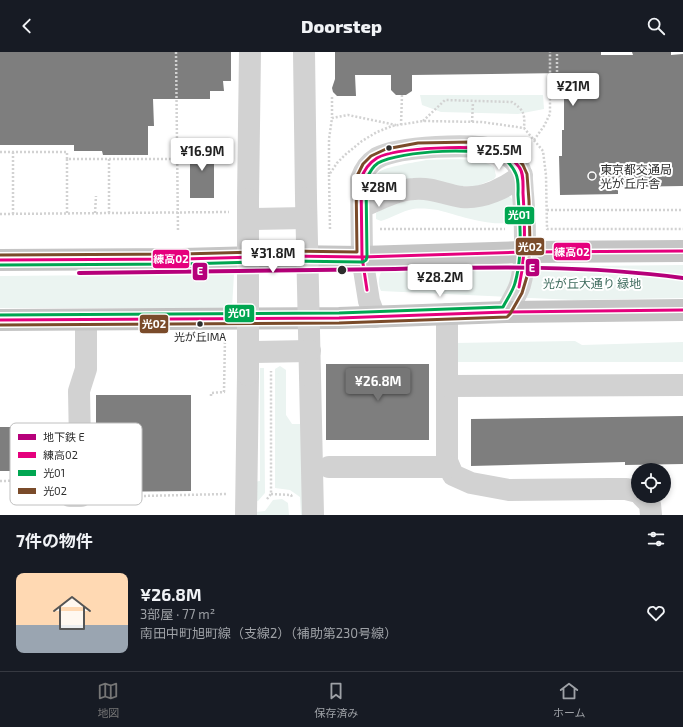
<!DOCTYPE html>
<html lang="ja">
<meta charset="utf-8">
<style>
body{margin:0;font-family:"Exo 2","Noto Sans JP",sans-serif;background:#20242c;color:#f1f3f6;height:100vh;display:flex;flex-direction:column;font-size:15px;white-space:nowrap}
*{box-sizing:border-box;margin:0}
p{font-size:13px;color:#9ea1a6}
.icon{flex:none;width:22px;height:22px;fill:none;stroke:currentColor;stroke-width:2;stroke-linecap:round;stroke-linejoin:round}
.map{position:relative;height:463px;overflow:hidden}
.details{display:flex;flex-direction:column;background:#171b24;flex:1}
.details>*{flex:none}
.fabs{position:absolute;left:631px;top:411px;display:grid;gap:8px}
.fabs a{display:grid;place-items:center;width:40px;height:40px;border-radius:50%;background:#171b24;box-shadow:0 2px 6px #0003;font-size:20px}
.price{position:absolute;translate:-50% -34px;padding:0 9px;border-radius:4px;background:#fff;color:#222;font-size:13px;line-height:26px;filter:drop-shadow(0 1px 2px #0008)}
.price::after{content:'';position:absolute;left:50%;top:24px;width:12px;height:9px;margin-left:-6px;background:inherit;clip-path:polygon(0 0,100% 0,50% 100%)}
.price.selected{background:#767676;color:#fff}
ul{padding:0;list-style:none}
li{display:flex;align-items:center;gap:12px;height:100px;padding:0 16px}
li+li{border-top:1px solid #363941}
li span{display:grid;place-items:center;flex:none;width:112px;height:80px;border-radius:8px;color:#555}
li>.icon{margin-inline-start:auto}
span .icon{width:48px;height:48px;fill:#fffc;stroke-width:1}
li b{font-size:17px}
h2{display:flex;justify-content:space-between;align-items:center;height:48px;padding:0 16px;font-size:17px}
header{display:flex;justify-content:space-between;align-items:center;height:52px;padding:0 16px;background:#171b24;font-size:18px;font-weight:800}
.menu{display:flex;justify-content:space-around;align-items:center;height:56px;border-top:1px solid #363941;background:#171b24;font-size:11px;color:#9ea1a6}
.menu a{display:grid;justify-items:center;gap:2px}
.menu .selected{color:#767676}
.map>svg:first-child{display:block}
.green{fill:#ebf4f1}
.building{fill:#7e7e7e}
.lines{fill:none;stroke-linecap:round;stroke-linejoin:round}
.path{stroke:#d2d2d2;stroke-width:2.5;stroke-dasharray:2 2;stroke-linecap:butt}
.minor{stroke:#d2d2d2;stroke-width:22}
.major{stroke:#c5c5c5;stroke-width:22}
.minor-bridge{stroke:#d2d2d2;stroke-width:22}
.bus-1-casing{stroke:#fff;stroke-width:6}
.bus-2-casing{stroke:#fff;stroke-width:6}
.bus-3-casing{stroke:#fff;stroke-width:6}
.bus-1{stroke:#e5007d;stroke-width:3}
.bus-2{stroke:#00a651;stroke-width:3}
.bus-3{stroke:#7a4b2a;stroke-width:3}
.metro-1-casing{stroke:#fff;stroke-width:7}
.metro-1{stroke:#b6007a;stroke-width:4}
.bus-dot{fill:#2d2d2d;stroke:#fff;stroke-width:1.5}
.poi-dot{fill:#767676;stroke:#fff;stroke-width:1.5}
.labels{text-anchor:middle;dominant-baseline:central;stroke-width:4;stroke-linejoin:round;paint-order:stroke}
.bus-label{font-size:11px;fill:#2d2d2d;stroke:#fff}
.poi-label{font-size:12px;fill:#2d2d2d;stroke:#fff;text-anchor:start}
.park-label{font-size:12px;fill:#3b695b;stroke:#fff}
.key{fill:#fff;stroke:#c0c0c0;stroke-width:1}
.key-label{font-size:11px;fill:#2d2d2d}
.line-badge{stroke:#fff;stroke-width:1.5}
.badge-label{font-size:11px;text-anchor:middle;font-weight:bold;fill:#fff}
</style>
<header><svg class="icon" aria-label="back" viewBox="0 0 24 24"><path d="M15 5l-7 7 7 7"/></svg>Doorstep<svg class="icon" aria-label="search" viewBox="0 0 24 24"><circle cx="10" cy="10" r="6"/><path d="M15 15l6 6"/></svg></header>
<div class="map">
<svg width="683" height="463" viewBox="0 0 683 463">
<rect width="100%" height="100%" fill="#fff"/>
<!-- green -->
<g class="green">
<path d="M420,43H543L544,57L518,62L441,60L422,53Z"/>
<path d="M426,108C445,108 477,104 494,115L496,124L494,127L477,134H456L379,139C376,134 375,125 379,120C384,115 417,110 426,108Z"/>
<path d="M509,144L515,150L516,166C503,180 454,162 438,158C431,157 420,156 413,157C402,159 391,166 381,169L376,167V161C406,140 473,145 509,144Z"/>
<path d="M683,213V246L575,248L381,239C377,230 379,224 383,216Z"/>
<path d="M234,222L232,256H0V224Z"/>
<path d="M575,289L582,293L683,290V310H455V291Z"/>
<path d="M280,314L286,318V363L292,372H300L304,379L307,463H301L300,445L290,438L275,436V317Z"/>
<path d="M260,316H264L265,441L258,449L253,447V430L260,429Z"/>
<path d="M282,447L288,451L289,463H255L256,460L265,459L273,448Z"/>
</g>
<!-- building -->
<g class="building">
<path d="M0,0H231V29H223L224,39H210V47H153L154,74H148V103H103L102,99H74V93H0Z"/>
<path d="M335,0H601V3H633L632,0H671V3L683,2V134L618,135V142L560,143L559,104H562V78H564V21L412,23V39L406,43H396L391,38V23H355L356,44H337L333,40L332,36L335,27Z"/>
<path d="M214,94V146H190V95Z"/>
<rect x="326" y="312" width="103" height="76"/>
<path d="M96,343H191V439L96,440Z"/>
<path d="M683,364V412L625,413V410L471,414V367Z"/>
<path d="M0,375H37L38,419H0Z"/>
</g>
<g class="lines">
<!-- path -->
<g class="path">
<path d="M176,0L178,180"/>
<path d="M550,41H557V0"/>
<path d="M332,45V66"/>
<path d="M423,69L445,48L512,50C524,58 525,62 524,76"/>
<path d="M472,70L473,50"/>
<path d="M401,73L402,43"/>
<path d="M534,88L544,74L550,62V0"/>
<path d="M0,100H67V107H177"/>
<path d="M13,100V162"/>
<path d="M67,107V161"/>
<path d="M109,107V161"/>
<path d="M329,122V87L332,66L348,63L396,73"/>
<path d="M547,158H683"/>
<path d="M95,161L96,144"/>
<path d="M0,162L229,160"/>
<path d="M330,177L329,123L337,111L346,102L362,89L377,80L392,74L423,69L482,70L524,76L543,99L546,123L547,177H683"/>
<path d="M380,177H505"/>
<path d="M211,344V341L224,340L225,286"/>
<path d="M0,429L57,428"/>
<path d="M271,442L291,443L292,445"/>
<path d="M100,445L226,442"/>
<path d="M267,447L271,442V319"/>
</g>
<!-- minor -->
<g class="minor">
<path d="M304,0L306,146"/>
<path d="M248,147L250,0"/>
<path d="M362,155C378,148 396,138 414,137C433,135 445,143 462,145C483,147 506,136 522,123"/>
<path d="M447,262V409L453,423L471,431L509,438L610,437H626L638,440"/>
<path d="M375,265L369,249L362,205L361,127C364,118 369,111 377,106C399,94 473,91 498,98C502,100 507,103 511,106C514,108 519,114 520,118C523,125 522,134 523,142C525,167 527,209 520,233C517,242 511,251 506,260"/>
<path d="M310,324L313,463"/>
<path d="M447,334L683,333"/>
<path d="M329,415H449"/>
<path d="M70,444H81L79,339L86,317V268"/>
<path d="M642,444L650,452L651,463"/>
<path d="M246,463L248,323"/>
</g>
<!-- major -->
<g class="major">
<path d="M0,208L183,207L287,204L362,205L524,200L683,199"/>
<path d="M0,268L339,266L506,260L683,258"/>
</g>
<!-- minor-bridge -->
<g class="minor-bridge">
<path d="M306,146L310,324"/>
<path d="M248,167L306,166"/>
<path d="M248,300L310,299"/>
<path d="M248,323V147"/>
</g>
<!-- bus-1 casing -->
<g class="bus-1-casing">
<g id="bus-1">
<path d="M0,208L183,207L287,204L362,205L524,200L683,199"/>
<path d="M367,238L362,205L361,127C364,118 369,111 377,106C396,95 476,93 497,99C506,101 514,108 519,115C524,121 523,133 523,141C525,173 526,204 519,235"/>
<path d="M0,268L339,266L506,260L683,258"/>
</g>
</g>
<!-- bus-2 casing -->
<g class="bus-2-casing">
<path id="bus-2" d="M0,263L339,261L503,255C507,247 513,239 515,231C523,203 520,172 518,143C518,137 519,129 516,122C514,117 510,112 506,108C486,93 399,99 378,111C372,115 369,121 366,128L367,205L366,208L363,210L287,209L183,212L0,213"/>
</g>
<!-- bus-3 casing -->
<g class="bus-3-casing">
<path id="bus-3" d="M0,203L183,202L287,199L357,200L356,126L363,112L371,104L386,97L418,91L472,90L500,93L513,101L523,113L527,122L529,149L530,193L528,221L522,241L510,262L507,265L339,271L0,273"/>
</g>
<!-- bus-1 -->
<use href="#bus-1" class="bus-1"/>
<!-- bus-2 -->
<use href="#bus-2" class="bus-2"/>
<!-- bus-3 -->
<use href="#bus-3" class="bus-3"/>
<!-- metro-1 casing -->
<g class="metro-1-casing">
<path id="metro-1" d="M79,221C184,220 290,218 395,217C491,215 588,213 683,226"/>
</g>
<!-- metro-1 -->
<use href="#metro-1" class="metro-1"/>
</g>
<!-- markers -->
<g class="bus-dot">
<circle cx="389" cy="96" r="3.5"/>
<circle cx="342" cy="218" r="5"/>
<circle cx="200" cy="272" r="3.5"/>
</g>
<circle class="poi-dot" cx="592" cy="124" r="4"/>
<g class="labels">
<!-- bus labels -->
<g class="bus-label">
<text x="200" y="284">光が丘IMA</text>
</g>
<!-- poi labels -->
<g class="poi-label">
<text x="600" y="117">東京都交通局<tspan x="600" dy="14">光が丘庁舎</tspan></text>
</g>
<!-- park labels -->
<g class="park-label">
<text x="592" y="231">光が丘大通り 緑地</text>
</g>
</g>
<!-- legend -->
<rect x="10" y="371" width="132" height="82" rx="6" class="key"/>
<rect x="18" y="382" width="18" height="6" fill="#b6007a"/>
<rect x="18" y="400" width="18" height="6" fill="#e5007d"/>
<rect x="18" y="418" width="18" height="6" fill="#00a651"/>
<rect x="18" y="436" width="18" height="6" fill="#7a4b2a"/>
<g class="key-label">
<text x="43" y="389">地下鉄 E</text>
<text x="43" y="407">練高02</text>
<text x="43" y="425">光01</text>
<text x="43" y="443">光02</text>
</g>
<g class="line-badge">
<rect x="504" y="154" width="31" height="19" rx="4" fill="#00a651"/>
<rect x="515" y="185" width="30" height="19" rx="4" fill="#7a4b2a"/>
<rect x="553" y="190" width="38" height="19" rx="4" fill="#e5007d"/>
<rect x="152" y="197" width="38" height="20" rx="4" fill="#e5007d"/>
<rect x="525" y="206" width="15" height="19" rx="4" fill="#b6007a"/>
<rect x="192" y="210" width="16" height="19" rx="4" fill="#b6007a"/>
<rect x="224" y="252" width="31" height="19" rx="4" fill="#00a651"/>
<rect x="139" y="262" width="30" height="20" rx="4" fill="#7a4b2a"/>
</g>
<g class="badge-label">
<text x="519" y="167">光01</text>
<text x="530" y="199">光02</text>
<text x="572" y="204">練高02</text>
<text x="171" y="211">練高02</text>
<text x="532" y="220">E</text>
<text x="200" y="223">E</text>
<text x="239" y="265">光01</text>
<text x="154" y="276">光02</text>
</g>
</svg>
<div class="fabs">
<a><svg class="icon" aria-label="locate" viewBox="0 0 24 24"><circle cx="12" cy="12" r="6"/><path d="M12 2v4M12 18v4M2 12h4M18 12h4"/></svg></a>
</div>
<b class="price" style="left:573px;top:55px">¥21M</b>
<b class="price" style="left:499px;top:119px">¥25.5M</b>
<b class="price" style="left:202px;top:120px">¥16.9M</b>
<b class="price" style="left:379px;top:156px">¥28M</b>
<b class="price" style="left:273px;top:222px">¥31.8M</b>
<b class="price" style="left:440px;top:246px">¥28.2M</b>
<b class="price selected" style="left:378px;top:350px">¥26.8M</b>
</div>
<section class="details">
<h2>7件の物件<svg class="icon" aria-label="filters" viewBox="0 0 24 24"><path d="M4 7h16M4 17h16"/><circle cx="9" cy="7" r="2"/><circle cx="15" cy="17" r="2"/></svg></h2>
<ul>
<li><span style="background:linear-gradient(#ffd9b3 65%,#9aa5b1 0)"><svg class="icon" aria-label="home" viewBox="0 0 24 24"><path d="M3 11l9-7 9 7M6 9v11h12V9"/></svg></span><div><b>¥26.8M</b><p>3部屋 · 77 m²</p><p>南田中町旭町線（支線2）（補助第230号線）</p></div><svg class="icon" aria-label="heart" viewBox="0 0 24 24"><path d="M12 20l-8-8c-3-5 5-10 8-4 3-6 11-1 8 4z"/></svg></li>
</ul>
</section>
<nav class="menu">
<a class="selected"><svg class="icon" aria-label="map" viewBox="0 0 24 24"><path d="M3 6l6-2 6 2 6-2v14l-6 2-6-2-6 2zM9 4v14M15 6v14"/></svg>地図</a>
<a><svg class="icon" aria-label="saved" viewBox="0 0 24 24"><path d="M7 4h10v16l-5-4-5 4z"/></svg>保存済み</a>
<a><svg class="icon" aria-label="home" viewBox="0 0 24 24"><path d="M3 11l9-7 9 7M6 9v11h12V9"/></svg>ホーム</a>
</nav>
